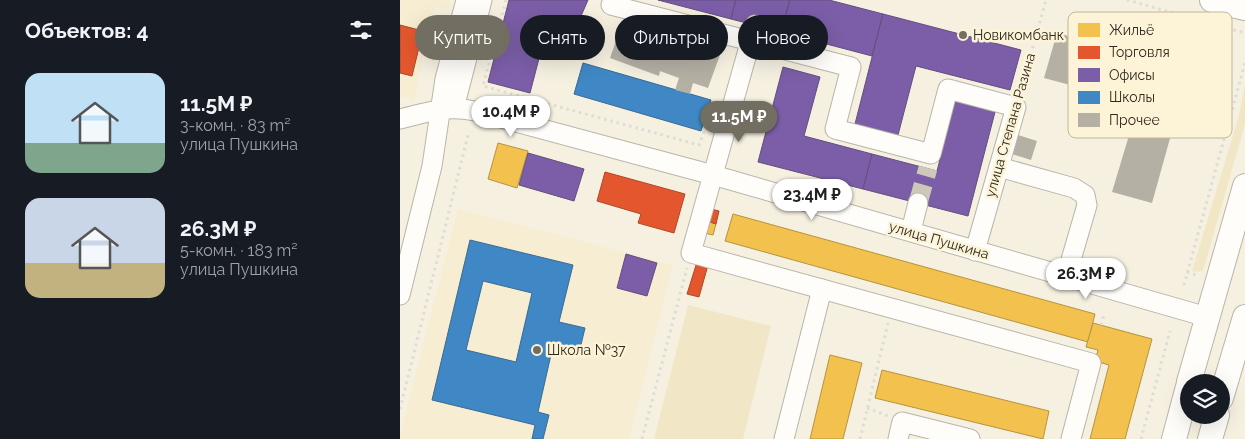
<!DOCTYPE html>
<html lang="ru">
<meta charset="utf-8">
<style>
body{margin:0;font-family:Raleway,sans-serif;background:#20242c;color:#f1f3f6;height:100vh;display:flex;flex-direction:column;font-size:19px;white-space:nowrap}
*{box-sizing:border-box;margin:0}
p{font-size:16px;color:#9ea1a6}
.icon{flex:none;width:28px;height:28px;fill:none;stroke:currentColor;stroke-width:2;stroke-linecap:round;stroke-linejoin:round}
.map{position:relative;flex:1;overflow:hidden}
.side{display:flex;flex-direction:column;background:#171b24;width:400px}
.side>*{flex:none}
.top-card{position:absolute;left:15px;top:15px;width:475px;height:45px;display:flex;gap:10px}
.fabs{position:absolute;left:780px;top:374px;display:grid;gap:10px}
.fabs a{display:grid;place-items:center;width:50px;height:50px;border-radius:50%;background:#171b24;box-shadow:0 5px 20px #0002;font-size:25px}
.price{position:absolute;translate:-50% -42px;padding:0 11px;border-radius:18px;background:#fff;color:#222;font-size:16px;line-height:32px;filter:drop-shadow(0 1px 2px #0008)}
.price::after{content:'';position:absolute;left:50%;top:30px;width:15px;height:11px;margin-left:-8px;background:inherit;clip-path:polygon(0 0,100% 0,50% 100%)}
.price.active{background:#726e61;color:#fff}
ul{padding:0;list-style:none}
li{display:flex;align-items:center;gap:15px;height:125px;padding:0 25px}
li span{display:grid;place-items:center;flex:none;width:140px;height:100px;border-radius:15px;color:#555}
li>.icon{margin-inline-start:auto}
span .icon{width:60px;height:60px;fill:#fffc;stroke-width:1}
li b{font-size:21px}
h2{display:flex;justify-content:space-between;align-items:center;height:60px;padding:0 25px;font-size:21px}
.chip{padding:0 18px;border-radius:22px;background:#171b24;box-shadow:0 5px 20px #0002;font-size:18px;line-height:45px}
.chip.active{background:#726e61;color:#fff}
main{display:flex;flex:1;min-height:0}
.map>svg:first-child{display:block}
.built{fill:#f6edd2}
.green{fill:#f1e7c7}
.homes{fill:#f2c14e;stroke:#b6933f}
.shops{fill:#e4572e;stroke:#ac4929}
.offices{fill:#7b5ea7;stroke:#634e7e}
.schools{fill:#3f88c5;stroke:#396b93;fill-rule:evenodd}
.building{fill:#b4b0a4}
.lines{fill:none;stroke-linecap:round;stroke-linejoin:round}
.minor-tunnel{stroke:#cdc8b9;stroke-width:19;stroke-dasharray:19 9;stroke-linecap:butt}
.minor-casing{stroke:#b8b5a8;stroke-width:21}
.major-casing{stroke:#b8b5a8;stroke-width:26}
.path{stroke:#dddcd7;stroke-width:3;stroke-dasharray:2.5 4;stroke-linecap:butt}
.minor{stroke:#fefdfa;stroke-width:19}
.major{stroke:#fefdfa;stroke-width:24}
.poi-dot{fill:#726e61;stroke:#fdf4d8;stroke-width:2}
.labels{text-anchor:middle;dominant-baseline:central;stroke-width:5;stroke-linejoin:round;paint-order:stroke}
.poi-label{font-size:14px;fill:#2b281d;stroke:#fdf4d8;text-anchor:start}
.street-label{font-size:14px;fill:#2b281d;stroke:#fdf4d8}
.key{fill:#fdf4d8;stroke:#beb7a0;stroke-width:1}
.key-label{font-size:14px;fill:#2b281d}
</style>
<main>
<section class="side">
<h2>Объектов: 4<svg class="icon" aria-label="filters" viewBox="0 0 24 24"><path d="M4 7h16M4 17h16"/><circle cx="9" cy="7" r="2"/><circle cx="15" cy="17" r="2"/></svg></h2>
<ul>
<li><span style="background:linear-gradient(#bfe0f5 70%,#7fa58c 0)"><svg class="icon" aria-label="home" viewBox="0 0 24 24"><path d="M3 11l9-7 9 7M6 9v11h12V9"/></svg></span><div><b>11.5M ₽</b><p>3-комн. · 83 m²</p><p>улица Пушкина</p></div></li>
<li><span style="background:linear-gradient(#c9d6e8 65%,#c2b280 0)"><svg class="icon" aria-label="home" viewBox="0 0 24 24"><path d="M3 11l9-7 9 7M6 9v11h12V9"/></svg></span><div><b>26.3M ₽</b><p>5-комн. · 183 m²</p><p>улица Пушкина</p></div></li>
</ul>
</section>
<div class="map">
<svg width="845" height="439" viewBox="0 0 845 439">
<rect width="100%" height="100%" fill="#f5f0e0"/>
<!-- built -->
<g class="built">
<path d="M0,0H50L48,9L34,6L14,100L0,96Z"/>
<path d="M58,209L273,265L229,439H0V435Z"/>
</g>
<!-- green -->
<g class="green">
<path d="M845,85V124L803,271L797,272L792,271L839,115Z"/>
<path d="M288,305L371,326L343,439H254Z"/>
</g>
<!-- homes -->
<g class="homes">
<path d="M98,143L128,151L117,188L88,179Z"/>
<path d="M333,214L695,314L688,342L325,241Z"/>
<path d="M307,221L316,224L313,235L304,233Z"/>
<path d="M693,323L752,339L725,439H690L709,365L695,361L698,350L686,347Z"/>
<path d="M430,355L462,363L443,439H410Z"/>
<path d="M482,370L649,411L643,439L475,398Z"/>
</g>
<!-- shops -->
<g class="shops">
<path d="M0,25L23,31L12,76L0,73Z"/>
<path d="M205,172L285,194L274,233L238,223L241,214L197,201Z"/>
<path d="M311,209L319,211L316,224L307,221Z"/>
<path d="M297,262L308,265L299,297L287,294Z"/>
</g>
<!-- offices -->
<g class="offices">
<path d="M109,0H188L181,16L165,25L149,20L130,93L88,82Z"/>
<path d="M258,0H336L331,19Z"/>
<path d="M336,0H390L381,32L331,19Z"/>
<path d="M390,0H429L483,14L472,56L381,32Z"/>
<path d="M483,14L621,50L610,90L516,66L498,135L455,124Z"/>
<path d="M383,67L420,77L404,136L472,154L463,189L358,162Z"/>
<path d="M555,101L595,112L568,216L463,189L472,154L537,171Z"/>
<path d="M128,153L184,169L174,201L119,185Z"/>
<path d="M226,254L257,263L247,296L217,288Z"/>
</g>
<!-- schools -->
<g class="schools">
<path d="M183,63L311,100L301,131L174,94Z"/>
<path d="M70,240L173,265L159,322L185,328L179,353L153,346L138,412L149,415L143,439H132L135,425L32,400ZM83,281L132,293L116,362L66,350Z"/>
</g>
<!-- building -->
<g class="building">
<path d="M224,18L321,52L308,88L293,83L290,94L275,90L279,78L260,71L259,76L210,58Z"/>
<path d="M657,33L742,55L753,59L763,65L776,81L780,92L779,106L752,203L712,192L736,112L730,101L644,78Z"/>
<path d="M618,135L637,141L631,160L612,154Z"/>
</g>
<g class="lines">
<!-- minor-tunnel -->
<path class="minor-tunnel" d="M518,203L528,168"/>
<!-- minor casing -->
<g class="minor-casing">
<g id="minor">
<path d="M211,5L451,67L435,129L531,154L548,89L616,107L575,251"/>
<path d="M355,25L291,253L691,363L671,439"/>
<path d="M54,108L82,0"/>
<path d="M0,119C29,112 45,105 75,111L313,175L807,317"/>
<path d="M599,167L674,188L685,195L687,205L666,277"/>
<path d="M511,231L518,203"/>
<path d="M0,295L32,166L45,79L66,0"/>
<path d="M384,439L422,289"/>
<path d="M498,439L502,422L570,439"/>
</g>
</g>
<!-- major casing -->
<g class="major-casing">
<g id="major">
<path d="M812,0L845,8"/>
<path d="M789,382L845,186"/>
<path d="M821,398L845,317"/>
<path d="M774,439L789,383"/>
<path d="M810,439L817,415"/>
</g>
</g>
<!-- path -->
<g class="path">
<path d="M106,0L83,86L299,145L311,113"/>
<path d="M727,0L845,33"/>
<path d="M620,92L646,0"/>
<path d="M787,272L799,276"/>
<path d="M784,285L845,63"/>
<path d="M701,325L704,315"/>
<path d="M467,408L488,416"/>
<path d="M0,409L69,131"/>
<path d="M242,439L287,268"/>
<path d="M460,439L488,323"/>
<path d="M741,439L770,331"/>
</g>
<!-- minor -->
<use href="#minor" class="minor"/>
<!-- major -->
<use href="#major" class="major"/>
</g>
<!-- markers -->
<g class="poi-dot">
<circle cx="563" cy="35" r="5"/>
<circle cx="137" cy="350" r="5"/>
</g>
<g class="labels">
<!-- poi labels -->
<g class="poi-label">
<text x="573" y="35">Новикомбанк</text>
<text x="147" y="350">Школа №37</text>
</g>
<!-- street labels -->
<g class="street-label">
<text transform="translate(610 125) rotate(-74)">улица Степана Разина</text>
<text transform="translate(539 240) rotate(16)">улица Пушкина</text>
</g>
</g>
<!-- legend -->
<rect x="668" y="12" width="164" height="126" rx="8" class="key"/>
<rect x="678" y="23" width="22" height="14" fill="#f2c14e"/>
<rect x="678" y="46" width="22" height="13" fill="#e4572e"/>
<rect x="678" y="68" width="22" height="14" fill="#7b5ea7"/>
<rect x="678" y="91" width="22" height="13" fill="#3f88c5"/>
<rect x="678" y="113" width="22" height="14" fill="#b4b0a4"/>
<g class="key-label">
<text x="709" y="35">Жильё</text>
<text x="709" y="57">Торговля</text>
<text x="709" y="80">Офисы</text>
<text x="709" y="102">Школы</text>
<text x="709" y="125">Прочее</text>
</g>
</svg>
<div class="fabs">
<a><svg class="icon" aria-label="layers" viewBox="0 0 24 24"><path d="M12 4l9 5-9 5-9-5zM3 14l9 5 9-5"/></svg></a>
</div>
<b class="price" style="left:111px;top:138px">10.4M ₽</b>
<b class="price active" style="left:339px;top:143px">11.5M ₽</b>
<b class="price" style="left:412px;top:221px">23.4M ₽</b>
<b class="price" style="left:686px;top:300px">26.3M ₽</b>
<div class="top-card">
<a class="chip active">Купить</a>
<a class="chip">Снять</a>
<a class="chip">Фильтры</a>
<a class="chip">Новое</a>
</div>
</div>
</main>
